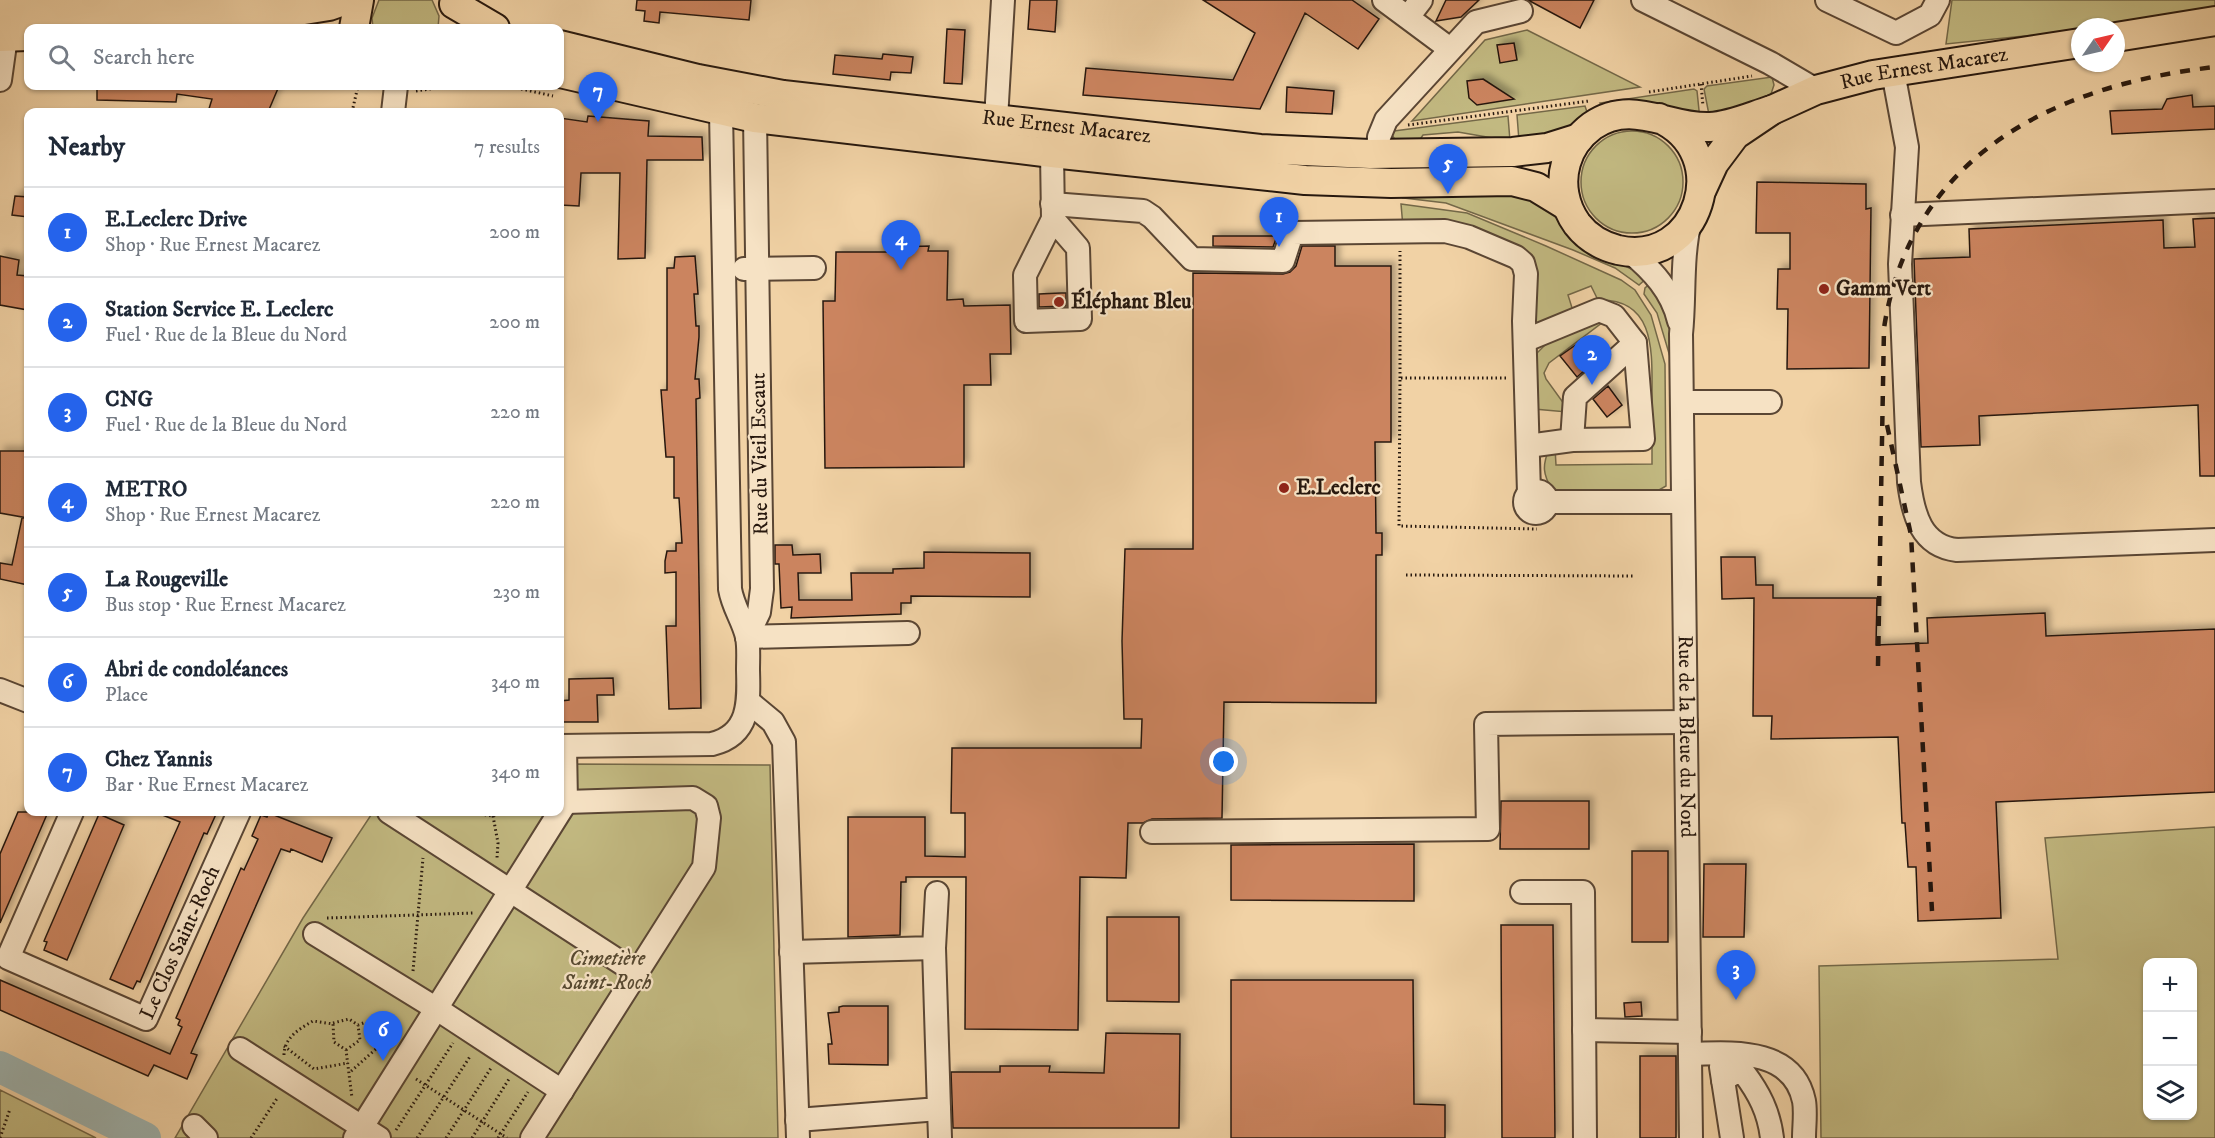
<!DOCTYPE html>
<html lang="en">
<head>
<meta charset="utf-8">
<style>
  body { margin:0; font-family:"IM FELL DW Pica",serif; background:#f2f2f3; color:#1f2937 }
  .controls { position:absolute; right:18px; bottom:18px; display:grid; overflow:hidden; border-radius:12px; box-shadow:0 2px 4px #0004 }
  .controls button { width:54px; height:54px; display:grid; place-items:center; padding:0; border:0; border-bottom:2px solid #e0e1e3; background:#fff; color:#1f2937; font:30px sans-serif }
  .compass { position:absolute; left:2071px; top:18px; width:54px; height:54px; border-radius:50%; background:#fff; box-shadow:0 2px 4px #0004; rotate:56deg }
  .you { position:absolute; left:1224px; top:762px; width:21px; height:21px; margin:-15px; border:4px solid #fff; border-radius:50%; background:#1a73e8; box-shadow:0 0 0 9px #1a73e833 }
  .badge { display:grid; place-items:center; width:39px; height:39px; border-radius:50%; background:#2563eb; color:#fff; font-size:20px; font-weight:700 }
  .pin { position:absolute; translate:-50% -50px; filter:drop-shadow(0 2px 3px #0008) }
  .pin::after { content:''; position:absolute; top:32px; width:21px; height:18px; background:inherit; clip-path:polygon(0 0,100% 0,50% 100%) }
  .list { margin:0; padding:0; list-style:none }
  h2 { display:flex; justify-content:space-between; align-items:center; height:78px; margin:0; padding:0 24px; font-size:26px }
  h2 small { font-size:20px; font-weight:400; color:#747a83 }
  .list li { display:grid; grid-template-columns:39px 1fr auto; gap:18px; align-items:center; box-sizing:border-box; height:90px; padding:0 24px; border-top:2px solid #e0e1e3 }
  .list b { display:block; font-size:22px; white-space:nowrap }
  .list p { margin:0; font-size:20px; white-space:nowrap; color:#747a83 }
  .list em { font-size:20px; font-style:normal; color:#747a83 }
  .icon { flex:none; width:33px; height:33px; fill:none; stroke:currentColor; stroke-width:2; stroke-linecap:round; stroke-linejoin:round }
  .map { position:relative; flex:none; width:2215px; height:1138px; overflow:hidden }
  .search { position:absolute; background:#fff; box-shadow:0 2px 4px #0004; left:24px; top:24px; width:540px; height:66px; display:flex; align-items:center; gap:15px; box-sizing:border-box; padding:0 21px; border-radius:12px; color:#747a83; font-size:22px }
  .panel { position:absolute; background:#fff; box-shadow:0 2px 4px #0004; left:24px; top:108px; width:540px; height:708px; border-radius:12px }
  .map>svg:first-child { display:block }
</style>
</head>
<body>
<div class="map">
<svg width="2215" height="1138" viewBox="0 0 2215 1138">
  <defs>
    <filter id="shadow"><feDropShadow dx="4.5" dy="-4.5" stdDeviation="3" flood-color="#0004"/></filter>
  </defs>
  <rect width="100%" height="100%" fill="#f1d2a5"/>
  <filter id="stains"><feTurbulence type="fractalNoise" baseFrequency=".00333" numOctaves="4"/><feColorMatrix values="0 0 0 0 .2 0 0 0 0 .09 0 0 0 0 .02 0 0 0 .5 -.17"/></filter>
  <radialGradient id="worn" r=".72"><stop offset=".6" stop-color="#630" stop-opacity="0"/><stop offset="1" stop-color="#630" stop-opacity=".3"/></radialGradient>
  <path fill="#c2b981" stroke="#746848" stroke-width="1.5" fill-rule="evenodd" d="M379,0H432L439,16L438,28H373L372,18Z
    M1952,0H2215V7L2055,33L1946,44Z
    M1527,30L1640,87L1412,121L1485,40Z
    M1772,77L1774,85L1769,100L1710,120L1704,89L1707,86Z
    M1694,89L1697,91L1700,120L1603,108L1600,103Z
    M1585,106L1588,115L1575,127L1519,141L1517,115Z
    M1508,116L1510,141L1458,132L1423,135L1419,141L1400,146L1391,134L1394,131Z
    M1581 182a51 51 0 1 1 102 0a51 51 0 1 1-102 0Z
    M1490,190L1550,202L1619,263L1648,277L1639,285L1615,268L1573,250L1446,203L1404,198L1410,195Z
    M1401,204L1467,213L1546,246L1621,280L1635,290L1651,315L1665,364L1666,486L1659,490H1552C1543,474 1542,466 1549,449L1555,448L1556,465L1652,464C1652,441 1652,418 1652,395C1652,353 1656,298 1598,300L1591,286L1568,295L1573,311L1535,326L1534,270L1403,227Z
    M1652,282L1671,329V360L1657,313L1644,294L1645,288Z
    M1595,320L1603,322L1549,363L1544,373L1546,379L1567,408V412L1534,409L1536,354L1547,343Z
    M570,764L770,765L778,1138H175L303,918L373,812H560Z
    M2215,827V1138H1821L1819,966L2058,959L2045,838ZM2148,962H2192V1116H2148Z
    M0,1090L96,1138H0Z"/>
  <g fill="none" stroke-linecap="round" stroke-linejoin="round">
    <path stroke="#9fb5b1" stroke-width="32" d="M0,1067L145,1138"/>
  </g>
  <path fill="#cb845f" stroke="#27180e" stroke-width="1.5" filter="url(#shadow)" d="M637,0H751L749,20L660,12L659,23L644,21L645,11L636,10Z
    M1030,0H1057L1055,32L1028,29Z
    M1203,0H1352L1379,19L1358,49L1305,13L1260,109L1083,95L1086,68L1233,80L1255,33Z
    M1446,0H1479L1461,17L1436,21Z
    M1528,0H1594L1580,28Z
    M947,29L965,30L962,84L944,83Z
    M1514,43L1517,60L1500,63L1497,45Z
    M883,54L913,57L911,73L891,72L890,80L833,74L835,55L882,59Z
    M1483,79L1514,99L1477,105L1469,98L1467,81Z
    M97,86H279L268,112H208L212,99L177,94L176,102L97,100Z
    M1287,87L1334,91L1332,114L1286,112Z
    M2192,95L2193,107L2215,106V129L2112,134L2110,111L2162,109L2167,99Z
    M588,116L649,121L648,136L702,137L703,160H647L645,258L618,259L620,173H581L579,206L560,205V118L587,122Z
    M1757,182L1866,184V209L1871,208L1869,368L1787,369L1788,309H1777L1778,269H1790V233H1756Z
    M15,196L28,197V217L12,215Z
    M2215,218V476H2200L2198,405L1979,416L1980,445L1921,447L1914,259L1970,257L1969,229L2163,220L2164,248L2195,247L2193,219Z
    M1213,236H1277L1273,247L1213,246Z
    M929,246L928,251H948L947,300L963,299L964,306L1010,305L1011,354H990L991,385H964V467L825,468L823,301H835L836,252H896L897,247Z
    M1302,246H1335V266H1391V442H1375L1376,533H1382V555H1376V703L1224,702L1222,818L1152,819L1143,823H1128L1126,878L1080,877L1078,1030L965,1029L966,877H906V882H901L900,935L848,937V817H925V856L965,857V813H951L952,748H1141L1142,719H1124L1122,641L1125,549H1193V273L1283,274L1290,272L1296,266Z
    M0,256L19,260L17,275L28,276V310L0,305Z
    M695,256L698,294H694L696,326H699V337L695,379H699L700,398L696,399L701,708L669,709L666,626H676V572L665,573V561L667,551H676V543H682L679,498H674V457H666L661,390H667V268H674L675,257Z
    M1061,293H1066V306L1039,307V294Z
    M1577,344L1592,364L1577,377L1560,356Z
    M1608,386L1622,405L1607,417L1593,399Z
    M0,451H28V518L0,513Z
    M22,518H28V585L0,579V563L12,565Z
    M775,545H792L793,555L820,554L821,573H798L799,600H852L851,573H893V569L924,568V552L1030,553V597L911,596V603H901V614L791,618L792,607L781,608L779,564H775Z
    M1721,557H1755L1756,585H1773V598H1877L1876,645L1928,643L1927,618L2045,613L2046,636L2215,629V792L1996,802L2001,918L1918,921L1916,867H1908L1905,823H1902L1898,737L1771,739L1772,716H1753L1754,598L1722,599Z
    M613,678L614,695H597L598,722H560V701L569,700V679Z
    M1501,801H1589V849H1500Z
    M18,812H48L0,923V854Z
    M155,812H217L207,834L204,833L140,982L137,981L133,989L110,979L180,822Z
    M269,813L332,838L322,862L291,849L290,852L281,849L191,1053L197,1055L187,1079L154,1065L148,1076L0,1010V980L170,1054L182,1027L178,1025L180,1020L176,1018L241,868L244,870L258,839L252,836L261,815L267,817Z
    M99,814L124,825L67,960L44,950L47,942L44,941Z
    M1414,844V901L1231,900V845Z
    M1632,851H1668V942H1632Z
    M1704,864H1746L1744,937H1703Z
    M1107,917H1179V1002L1107,1001Z
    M1501,925H1553L1555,1138H1502Z
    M1231,980H1413L1414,1104L1445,1105V1138H1231Z
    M1641,1002L1642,1016L1625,1017L1624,1003Z
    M843,1006H888V1065L829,1064L828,1044H832L828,1013L839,1012V1007Z
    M1106,1033L1180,1034L1179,1128H953L951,1072H1000V1066H1050L1049,1072L1104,1073Z
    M1640,1056H1676V1138H1640Z"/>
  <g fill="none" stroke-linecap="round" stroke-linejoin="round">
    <g stroke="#5a4634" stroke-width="26">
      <g id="minor">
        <path d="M1384,0L1450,49"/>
        <path d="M1643,0L1770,63L1816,90"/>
        <path d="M1827,0L1896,33L1930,15L1938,0"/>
        <path d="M1408,17L1421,0"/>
        <path d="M1893,72L1907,147L1900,264L1909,482C1913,514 1921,546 1957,550L2215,540"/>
        <path d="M0,80L6,37"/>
        <path d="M393,112L396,86"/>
        <path d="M996,119L1003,0"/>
        <path d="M1052,153L1053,219L1025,275L1026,321L1080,319L1078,248L1053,219"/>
        <path d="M1378,154L1379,137L1386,120L1476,22L1521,11"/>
        <path d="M1052,204L1143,211L1152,217L1192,259L1283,261L1292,233L1445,231L1469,237L1516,257L1523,263L1526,274L1524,321L1529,493"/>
        <path d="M1902,215L2215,201"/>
        <path id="s1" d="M1690,221C1681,259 1685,296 1681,334L1691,1138"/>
        <path d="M1629,251C1652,270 1672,291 1679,321"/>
        <path d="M744,269L814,268"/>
        <path d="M1526,340L1599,310L1614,316L1635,343L1575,397L1572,440L1528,446"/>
        <path d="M1682,402H1770"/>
        <path d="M1572,440L1643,439L1635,343"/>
        <circle cx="1536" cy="502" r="11"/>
        <path d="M1547,502H1683"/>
        <path d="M747,637L759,612L762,589L755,118"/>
        <path d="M747,637L908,633"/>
        <path d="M0,690L28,701"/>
        <path d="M749,702L773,722L784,742L798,1138"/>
        <path d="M560,746L712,744C750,735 749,702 748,670C748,659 749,647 747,637C743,620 733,607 730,589L721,112"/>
        <path id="s2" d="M72,812L8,958L146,1019L239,812"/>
        <path d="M389,812L637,973"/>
        <path d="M1152,832L1488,829L1486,724L1686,722"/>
        <path d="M1522,892H1583L1585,1138"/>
        <path d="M315,934L437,1009L562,1091"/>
        <path d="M791,952L934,948L937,893"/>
        <path d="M1584,1030L1690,1032"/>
        <path d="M240,1049L379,1138"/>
        <path d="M1690,1054C1731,1053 1793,1047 1804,1101C1806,1112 1804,1126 1804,1138"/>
        <path d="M1721,1067L1732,1138"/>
        <path d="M1723,1080L1734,1073H1744C1759,1093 1769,1112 1772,1138"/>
        <path d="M939,1109L940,1138"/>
        <path d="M797,1120L939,1109L934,948"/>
        <path d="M194,1126L206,1138"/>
        <path d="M355,1138L566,802L565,746"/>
        <path d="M532,1138L704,867L709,818L706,806L693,798L566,802"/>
      </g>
    </g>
    <g stroke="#27180e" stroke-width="32">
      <g id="major">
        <path d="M454,4L495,28"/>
        <path d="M0,13L298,11L329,6L346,0"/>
        <path d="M354,28L359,0"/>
        <path d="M0,37L28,36"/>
        <path d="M2116,37L2215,21"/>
        <path id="s3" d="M560,45L698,79L783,95L1260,149L1370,154L1513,152L1547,148L1579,138"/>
        <path d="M560,73L755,118L1052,153L1305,180L1391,183L1512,181L1536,187L1567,206"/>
        <path d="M1659,118C1736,153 1699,268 1618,250C1602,246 1587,237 1577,224C1564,206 1560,183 1566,163C1570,148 1580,135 1592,126C1632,98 1668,129 1710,127C1731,126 1752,116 1772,110"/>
        <path id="s4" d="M1702,189L1714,163L1735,135L1772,110L1816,90L1873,75L2080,43"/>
      </g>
    </g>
    <path stroke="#27180e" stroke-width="3" stroke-dasharray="1.5 3" stroke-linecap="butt" d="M519,28L525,25L538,28
      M1701,84L1703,106
      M508,86L553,96
      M416,91L449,86
      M1649,92L1752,76
      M352,112L358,86
      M1408,125L1589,101
      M1400,378V251
      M1506,378H1400L1399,526L1537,529
      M1406,575L1635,576
      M467,812L493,816L500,812
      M493,816L498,843L497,858
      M327,918L474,913
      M413,971L423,858
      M333,1023L349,1019L358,1025L366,1022L373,1027L377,1048L349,1073
      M284,1046L314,1069L348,1063
      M346,1050L360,1040L358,1025
      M284,1055C284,1038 299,1029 313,1021L333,1024L334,1042L346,1050L352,1098
      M416,1079L507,1138
      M396,1130L453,1043
      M0,1138L10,1109
      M251,1138L278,1097
      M417,1138L471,1055
      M446,1138L491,1068
      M472,1138L509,1079
      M498,1138L528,1092"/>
    <use href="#minor" stroke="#f6e2c4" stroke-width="22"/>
    <use href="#major" stroke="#f1d2a5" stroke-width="28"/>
    <path stroke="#27180e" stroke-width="4.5" stroke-dasharray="10 10" stroke-linecap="butt" d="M1887,425L1911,535L1932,911
      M1878,666L1884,328C1911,155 2055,85 2215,67"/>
  </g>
  <g fill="#8f2418" stroke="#f6e2c4" stroke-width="2">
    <circle cx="1824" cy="289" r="6"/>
    <circle cx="1059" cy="302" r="6"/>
    <circle cx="1284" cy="488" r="6"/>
  </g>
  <g text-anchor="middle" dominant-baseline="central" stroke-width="4.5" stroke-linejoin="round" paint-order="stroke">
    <g font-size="21" fill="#27180e" stroke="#f6e2c4">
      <text stroke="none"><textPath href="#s4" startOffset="267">Rue Ernest Macarez</textPath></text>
      <text stroke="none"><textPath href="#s3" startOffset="514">Rue Ernest Macarez</textPath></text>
      <text transform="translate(760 454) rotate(-91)">Rue du Vieil Escaut</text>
      <text stroke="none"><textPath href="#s1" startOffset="516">Rue de la Bleue du Nord</textPath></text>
      <text stroke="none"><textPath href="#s2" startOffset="394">Le Clos Saint-Roch</textPath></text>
    </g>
    <g font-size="21" font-weight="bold" fill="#27180e" stroke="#f6e2c4" text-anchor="start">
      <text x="1836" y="289">Gamm Vert</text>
      <text x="1071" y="302">Éléphant Bleu</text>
      <text x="1296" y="488">E.Leclerc</text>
    </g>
    <g font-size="21" font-style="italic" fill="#564830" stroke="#f6e2c4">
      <text x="607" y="959">Cimetière<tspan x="607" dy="24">Saint-Roch</tspan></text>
    </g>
  </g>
  <rect width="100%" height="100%" filter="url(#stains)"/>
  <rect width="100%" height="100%" fill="url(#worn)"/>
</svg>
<div class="controls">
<button>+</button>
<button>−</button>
<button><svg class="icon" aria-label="layers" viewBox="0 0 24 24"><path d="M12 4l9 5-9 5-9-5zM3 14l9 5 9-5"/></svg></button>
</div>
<svg class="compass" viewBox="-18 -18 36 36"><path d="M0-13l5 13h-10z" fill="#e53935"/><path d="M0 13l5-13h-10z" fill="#747a83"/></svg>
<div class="you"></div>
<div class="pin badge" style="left:1279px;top:247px">1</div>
<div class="pin badge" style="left:1592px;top:385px">2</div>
<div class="pin badge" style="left:1736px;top:1000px">3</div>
<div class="pin badge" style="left:901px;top:270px">4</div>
<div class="pin badge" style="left:1448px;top:194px">5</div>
<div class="pin badge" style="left:383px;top:1061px">6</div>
<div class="pin badge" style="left:598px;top:122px">7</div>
<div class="search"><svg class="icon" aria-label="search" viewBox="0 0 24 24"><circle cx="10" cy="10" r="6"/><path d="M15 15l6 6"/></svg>Search here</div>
<section class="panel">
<h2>Nearby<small>7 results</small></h2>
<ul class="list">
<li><span class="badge">1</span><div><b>E.Leclerc Drive</b><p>Shop · Rue Ernest Macarez</p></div><em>200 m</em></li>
<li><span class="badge">2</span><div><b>Station Service E. Leclerc</b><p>Fuel · Rue de la Bleue du Nord</p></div><em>200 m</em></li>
<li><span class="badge">3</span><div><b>CNG</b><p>Fuel · Rue de la Bleue du Nord</p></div><em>220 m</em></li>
<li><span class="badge">4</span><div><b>METRO</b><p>Shop · Rue Ernest Macarez</p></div><em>220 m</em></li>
<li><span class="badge">5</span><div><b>La Rougeville</b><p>Bus stop · Rue Ernest Macarez</p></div><em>230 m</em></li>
<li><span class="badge">6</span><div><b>Abri de condoléances</b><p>Place</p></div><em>340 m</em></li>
<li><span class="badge">7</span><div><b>Chez Yannis</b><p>Bar · Rue Ernest Macarez</p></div><em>340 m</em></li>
</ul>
</section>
</div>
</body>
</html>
